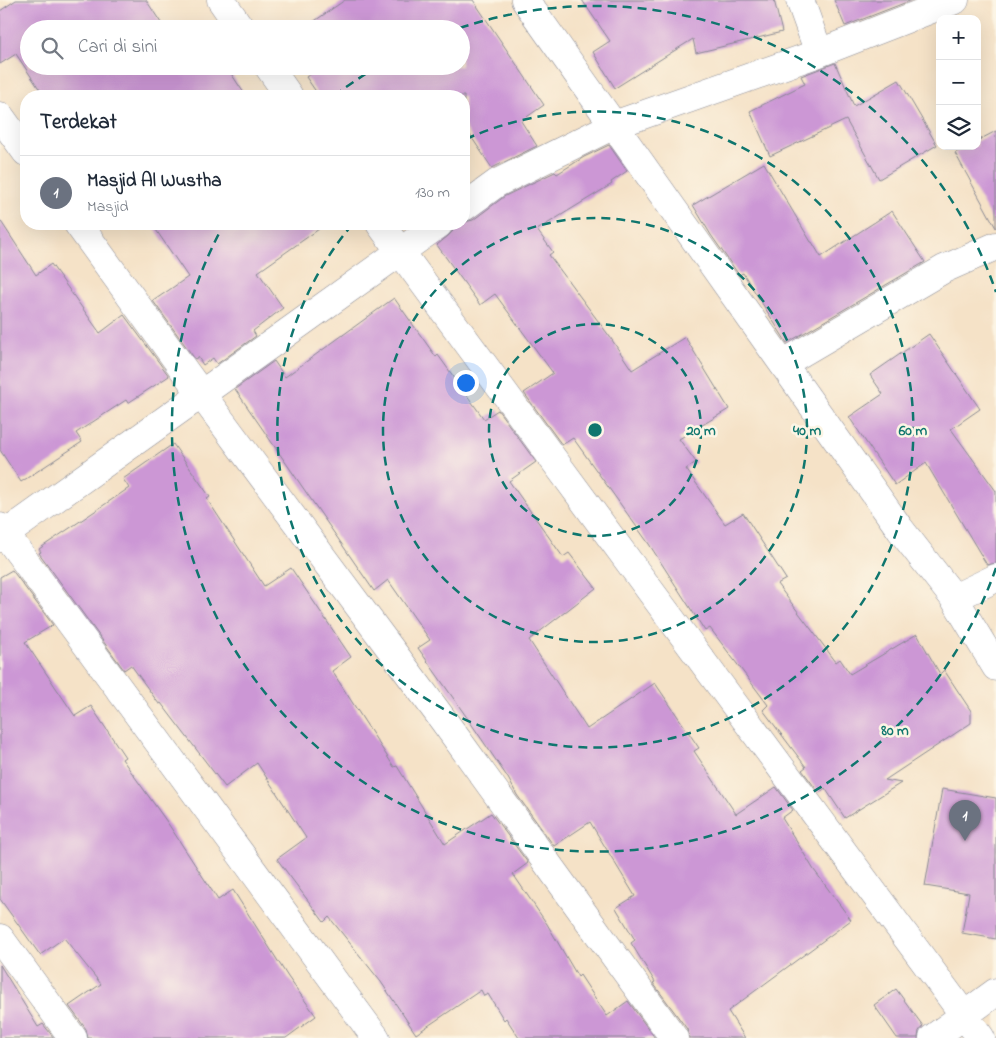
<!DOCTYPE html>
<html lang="id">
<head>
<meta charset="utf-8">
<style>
  body { margin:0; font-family:"Indie Flower",sans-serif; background:#f2f2f3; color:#1f2937 }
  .controls { position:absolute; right:15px; top:15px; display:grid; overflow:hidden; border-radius:10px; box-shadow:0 5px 20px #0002 }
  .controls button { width:45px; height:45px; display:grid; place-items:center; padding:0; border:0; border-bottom:1px solid #e0e1e3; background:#fff; color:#1f2937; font:25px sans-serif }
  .you { position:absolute; left:465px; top:382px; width:18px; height:18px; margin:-12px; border:4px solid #fff; border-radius:50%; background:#1a73e8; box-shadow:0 0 0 8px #1a73e833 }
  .badge { display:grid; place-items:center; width:32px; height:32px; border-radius:50%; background:#1f6fb2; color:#fff; font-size:16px; font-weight:700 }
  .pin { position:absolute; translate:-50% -41px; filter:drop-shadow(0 1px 2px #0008) }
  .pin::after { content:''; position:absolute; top:26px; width:18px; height:15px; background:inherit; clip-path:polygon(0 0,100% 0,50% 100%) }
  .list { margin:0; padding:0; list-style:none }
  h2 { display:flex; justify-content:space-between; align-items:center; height:65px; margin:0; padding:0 20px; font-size:21px }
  h2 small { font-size:16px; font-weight:400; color:#747a83 }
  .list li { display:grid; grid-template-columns:32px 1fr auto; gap:15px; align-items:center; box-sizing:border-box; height:75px; padding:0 20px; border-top:1px solid #e0e1e3 }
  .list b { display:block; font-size:19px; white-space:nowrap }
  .list p { margin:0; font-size:16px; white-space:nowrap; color:#747a83 }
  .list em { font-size:16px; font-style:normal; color:#747a83 }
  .icon { flex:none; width:28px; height:28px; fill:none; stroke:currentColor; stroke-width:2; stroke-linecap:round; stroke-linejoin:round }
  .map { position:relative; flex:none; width:996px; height:1038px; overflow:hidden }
  .search { position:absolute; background:#fff; box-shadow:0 5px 20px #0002; left:20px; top:20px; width:450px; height:55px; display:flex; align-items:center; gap:12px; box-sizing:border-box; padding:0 18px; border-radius:28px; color:#747a83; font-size:19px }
  .panel { position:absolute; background:#fff; box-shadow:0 5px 20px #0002; left:20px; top:90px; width:450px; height:140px; border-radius:20px }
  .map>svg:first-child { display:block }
</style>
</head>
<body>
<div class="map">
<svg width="996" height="1038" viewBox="0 0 996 1038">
  <rect width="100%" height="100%" fill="#fcf5e5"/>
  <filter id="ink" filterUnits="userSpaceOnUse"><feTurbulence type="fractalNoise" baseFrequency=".02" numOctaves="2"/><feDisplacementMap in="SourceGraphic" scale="10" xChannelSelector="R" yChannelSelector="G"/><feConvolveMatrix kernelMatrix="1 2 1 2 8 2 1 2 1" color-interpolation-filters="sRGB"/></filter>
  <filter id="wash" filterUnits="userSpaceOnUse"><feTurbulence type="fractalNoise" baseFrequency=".0096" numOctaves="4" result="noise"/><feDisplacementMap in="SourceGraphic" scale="20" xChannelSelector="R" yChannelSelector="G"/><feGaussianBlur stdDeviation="1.12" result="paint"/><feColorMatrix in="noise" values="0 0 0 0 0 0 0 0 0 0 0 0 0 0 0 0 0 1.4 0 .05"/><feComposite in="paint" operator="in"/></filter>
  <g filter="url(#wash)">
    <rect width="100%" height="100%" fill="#f5e2c7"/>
    <g id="blocks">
      <path fill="#cc97d5" d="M16,0H146L165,29H29V66H226L246,96H44L16,54L0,64V11Z
        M345,0H473L544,105L521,121L537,146L492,168L464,126V96H319L306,77L314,72L310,66H461V29H303Z
        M582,0H774L782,32L696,53L693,39L615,88L593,52L610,41Z
        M834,0H912L845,26Z
        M835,63L854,106L899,80L937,145L879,179L846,120L770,156L750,111L805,84L801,76Z
        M996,131V228L955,153L968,146H977V141Z
        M609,145L627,171L611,182L612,184L537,230L553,252L549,255L610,337L632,370L685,337L729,409L679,439L696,462L686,469L725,524L743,513L786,579L777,584L836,662L840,659L850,674L917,634L940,674L944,670L971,711V723L885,780L901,783L845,818L825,788L819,793L802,770L806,767L763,710L768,705L710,628L705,631L649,544L573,438L562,445L524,393L553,373L495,294L480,305L437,245L448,236L453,231L455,224H464V222L473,220L505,196L555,172L557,174L584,157Z
        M764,163L811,242H812L821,257L892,211L925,262L787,343L743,273L739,275L711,235L693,205Z
        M0,220L36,275L51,264L100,333L124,315L169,376L128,403L126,400L76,433L82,442L21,482L0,450Z
        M152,224H326L258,272L283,308L253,331L256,336L217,364L213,358L203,365L198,357L195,359L153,301L188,277Z
        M394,298L436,357L438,355L484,419L498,410L536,462L509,481L563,557L569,553L596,588L529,640L587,729L655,683L699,748L694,751L736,814L776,787L793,810L782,818L814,870L851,920L728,1011L745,1038H689L687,1029L653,983L655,982L631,943L635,940L616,908L635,896L590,822L554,846L517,795L508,778L468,719L418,648L430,640L388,580L374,591L235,389L274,361L285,377Z
        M929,334L980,409L951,429L996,491V563L987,565L926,463L895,485L849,417L883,394L870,375Z
        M173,444L210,497L207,499L264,586L291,568L351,657L332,671L394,767L397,766L445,844L491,813L528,863L513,874L547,924L578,977L580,975L607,1016L628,1001L655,1038H519L506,1018L504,1020L488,994L484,996L481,990L416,1034L381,982L329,917L324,922L277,859L306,838L257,763L225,787L161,703L159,704L131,665L124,670L39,553L41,552L39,549L129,488L123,479Z
        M12,570L53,625L25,642L75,716L91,706L125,757L122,759L167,822L218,900L233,890L288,977L316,1016L286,1038H88L86,1029L69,1006L101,984L64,938L40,955L0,899V577Z
        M942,789L996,798V939L962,933L969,893L925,886Z
        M0,965L38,1027L43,1024L54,1038H0Z
        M896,989L923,1026L919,1031L918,1038H897L874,1005Z"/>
    </g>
  </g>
  <g filter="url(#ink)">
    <use href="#blocks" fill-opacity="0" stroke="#888892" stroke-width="1"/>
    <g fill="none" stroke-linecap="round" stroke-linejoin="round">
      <g stroke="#888892" stroke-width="29">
        <path id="street" d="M221,0L241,29
          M525,0L900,529L954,598L996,667
          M800,0L819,53
          M268,66L289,96
          M0,116L26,152
          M464,207L497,183L614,125L819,53L955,0
          M78,224L202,395L441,717L674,1038
          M380,224L629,562L981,1038
          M784,363L944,269L996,246
          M0,527L376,1038
          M0,538L439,224
          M954,598L996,578
          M0,938L73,1038
          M933,1038L996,992"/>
      </g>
      <use href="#street" stroke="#fff" stroke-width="28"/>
    </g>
  </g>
  <g fill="none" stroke="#0f766e" stroke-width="2.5" stroke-dasharray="9 6">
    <circle cx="595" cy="430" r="106"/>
    <circle cx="595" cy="430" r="212"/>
    <path d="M466 139A318 318 0 1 1 351 226"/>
    <path d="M996 568A424 424 0 1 1 224 224M334 96A424 424 0 0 1 377 67M460 28A424 424 0 0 1 996 292"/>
  </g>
  <circle cx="595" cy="430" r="8" fill="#0f766e" stroke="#fcf5e5" stroke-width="2.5"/>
  <g font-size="15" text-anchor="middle" font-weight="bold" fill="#0f766e" stroke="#fcf5e5" stroke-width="5" stroke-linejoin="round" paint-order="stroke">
    <text x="701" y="435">20 m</text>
    <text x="807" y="435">40 m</text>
    <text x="913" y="435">60 m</text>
    <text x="895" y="735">80 m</text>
  </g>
</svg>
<div class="controls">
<button>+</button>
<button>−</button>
<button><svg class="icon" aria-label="layers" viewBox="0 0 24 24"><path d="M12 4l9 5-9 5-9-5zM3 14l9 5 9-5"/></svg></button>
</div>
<div class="you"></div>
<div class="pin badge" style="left:965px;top:841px;background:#6b7280">1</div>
<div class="search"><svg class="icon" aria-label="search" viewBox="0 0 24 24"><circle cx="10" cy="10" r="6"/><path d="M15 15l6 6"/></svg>Cari di sini</div>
<section class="panel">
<h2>Terdekat<small></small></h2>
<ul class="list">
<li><span class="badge" style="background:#6b7280">1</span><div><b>Masjid Al Wustha</b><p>Masjid</p></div><em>130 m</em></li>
</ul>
</section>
</div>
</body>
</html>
